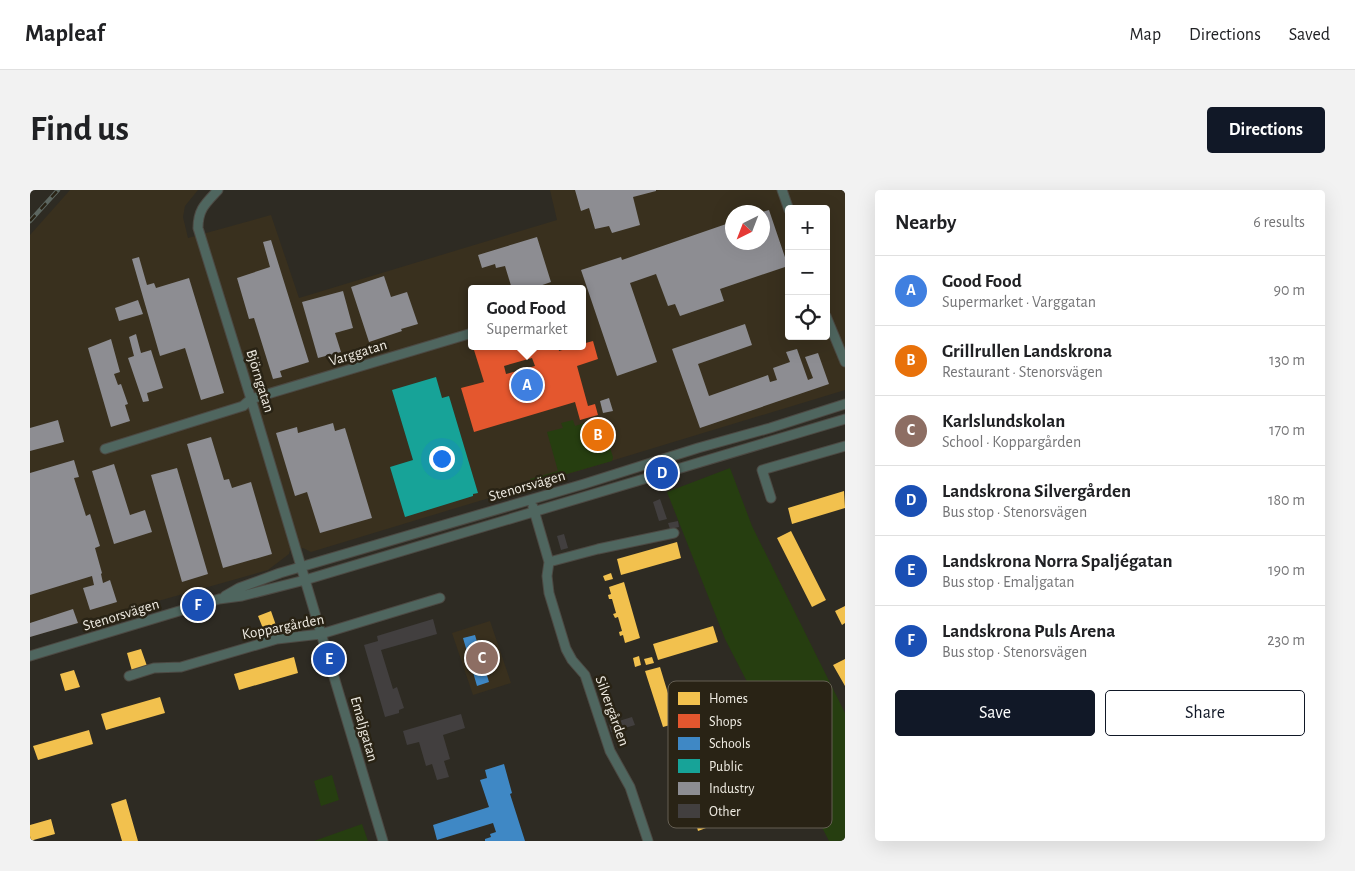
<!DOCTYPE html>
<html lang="en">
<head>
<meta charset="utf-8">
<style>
  body { margin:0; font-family:"Alegreya Sans",sans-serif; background:#f2f2f2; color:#202124 }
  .controls { position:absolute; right:15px; top:15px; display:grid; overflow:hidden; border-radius:5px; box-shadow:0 5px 20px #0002 }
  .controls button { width:45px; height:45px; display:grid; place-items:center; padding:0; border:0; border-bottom:1px solid #e0e0e0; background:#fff; color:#202124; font:25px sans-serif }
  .compass { position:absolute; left:695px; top:15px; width:45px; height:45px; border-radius:50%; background:#fff; box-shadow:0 5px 20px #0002; rotate:222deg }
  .you { position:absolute; left:411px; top:268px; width:18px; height:18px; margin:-12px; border:4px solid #fff; border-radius:50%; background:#1a73e8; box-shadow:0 0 0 8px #1a73e833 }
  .badge { display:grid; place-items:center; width:32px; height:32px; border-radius:50%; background:#111827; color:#fff; font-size:16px; font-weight:700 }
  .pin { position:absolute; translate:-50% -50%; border:2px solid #fff; box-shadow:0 1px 5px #0006 }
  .popup { position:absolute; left:438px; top:95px; width:118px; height:65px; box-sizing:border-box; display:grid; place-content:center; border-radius:5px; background:#fff; filter:drop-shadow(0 1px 4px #0005); font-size:16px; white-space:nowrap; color:#757577 }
  .popup b { font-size:19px; color:#202124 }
  .popup::after { content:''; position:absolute; left:50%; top:100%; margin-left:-10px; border:10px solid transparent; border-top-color:#fff }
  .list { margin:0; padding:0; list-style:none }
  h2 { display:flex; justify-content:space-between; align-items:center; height:65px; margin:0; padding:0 20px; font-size:21px }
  h2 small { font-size:16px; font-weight:400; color:#757577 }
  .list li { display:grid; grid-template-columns:32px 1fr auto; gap:15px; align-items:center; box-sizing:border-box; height:70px; padding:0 20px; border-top:1px solid #e0e0e0 }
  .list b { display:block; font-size:19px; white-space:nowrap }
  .list p { margin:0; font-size:16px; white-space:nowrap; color:#757577 }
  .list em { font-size:16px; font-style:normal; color:#757577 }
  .actions { display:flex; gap:10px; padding:15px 20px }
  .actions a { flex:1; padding:11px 0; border:1px solid #111827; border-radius:5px; text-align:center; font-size:18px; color:#111827 }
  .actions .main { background:#111827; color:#fff }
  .icon { flex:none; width:28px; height:28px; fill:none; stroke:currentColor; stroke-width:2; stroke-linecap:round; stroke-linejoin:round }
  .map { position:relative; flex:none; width:815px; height:651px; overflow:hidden; border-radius:5px }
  header { display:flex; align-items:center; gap:30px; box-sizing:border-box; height:70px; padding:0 25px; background:#fff; border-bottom:1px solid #e0e0e0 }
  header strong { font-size:24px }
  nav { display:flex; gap:28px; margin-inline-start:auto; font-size:18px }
  .intro { display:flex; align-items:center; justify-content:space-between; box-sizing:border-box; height:120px; padding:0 30px }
  h1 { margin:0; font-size:35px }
  .button { padding:12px 22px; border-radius:5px; background:#111827; color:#fff; font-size:18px; font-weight:700 }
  main { display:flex; gap:30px; padding:0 30px }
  aside { flex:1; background:#fff; border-radius:5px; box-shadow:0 5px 20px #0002 }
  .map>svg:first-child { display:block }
</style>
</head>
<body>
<header>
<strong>Mapleaf</strong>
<nav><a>Map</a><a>Directions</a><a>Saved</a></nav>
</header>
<div class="intro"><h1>Find us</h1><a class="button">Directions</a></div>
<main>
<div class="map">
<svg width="815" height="651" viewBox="0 0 815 651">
  <rect width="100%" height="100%" fill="#2e2b23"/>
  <path fill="#39301e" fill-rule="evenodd" d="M40,0H168L155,16L153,27L158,48L241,25L269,108L527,30L520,0H815V200L281,362L273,358L260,360L259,364L238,380L0,447V45ZM759,19H796V146H759ZM702,22H732V52H702ZM442,99H552V156H442Z
    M460,431L481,493L443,505L422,443Z"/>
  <path fill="#263e10" d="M543,230L545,236L561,231L574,240L583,267L582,271L502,294L500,289L528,281L517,242L533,238L531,233Z
    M700,278L722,336L815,523V651H799L695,449L637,302Z
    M302,585L309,610L291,616L284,591Z
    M332,634L338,651H284Z"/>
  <path fill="#f2c14e" d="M814,301L815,318L762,334L758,318Z
    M761,341L796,410L782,417L747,348Z
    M647,352L651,368L591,385L587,369Z
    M581,383L583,389L575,391L573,386Z
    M594,392L610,448L595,453L593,445L590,446L589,442L592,441L588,427L585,428L583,424L586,423L582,409H579L578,405L581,404L579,397Z
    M815,416V433L812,435L805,421Z
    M241,421L248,441L236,446L228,426Z
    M683,436L688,452L628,470L623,454Z
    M111,459L117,476L102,481L97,463Z
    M609,466L611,475L605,477L603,468Z
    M264,467L268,483L209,500L204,484Z
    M622,467L624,473L616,475L614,469Z
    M815,469V496L803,475Z
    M630,477L647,533L633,537L615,481Z
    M44,480L50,497L35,501L30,484Z
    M130,507L135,523L76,540L71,524Z
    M718,521L723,537L665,554L660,539Z
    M59,540L63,554L8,570L3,556Z
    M655,548L657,554L648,557L646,550Z
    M667,562L684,618L669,622L665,611H666L659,592H660L652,566Z
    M765,604L770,620L709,637L704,621Z
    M96,609L108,651H92L81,614Z
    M21,629L25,644L0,651V635Z
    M674,631L676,638L668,641L666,634Z"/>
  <path fill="#e4572e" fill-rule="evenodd" d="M563,151L568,169L547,176L558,216L565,214L568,225L550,230L545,212L444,242L431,198L454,192L444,160L456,156H528L529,161L545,156H552V154ZM502,168L505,176L476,184L474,176Z"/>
  <path fill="#3f88c5" d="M445,445L459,492L447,496L433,448Z
    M474,574L482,603L480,604L495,651H455V649L461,647L460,644L466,642L463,633L407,650L403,635L459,617L450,590L457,588L455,580Z"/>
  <path fill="#17a398" d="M406,187L412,208L419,206L448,303L443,304V306L375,327L360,277L383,270L362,200Z"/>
  <path fill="#8d8d92" d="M545,0H626V1L603,7L610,35L582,43L579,36L565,39L559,18L551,21Z
    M739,20L758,76L690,99L694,111L650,126L645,114L638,116L626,84L600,93L627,172L587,186L551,80L591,67L592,70L702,32V52H732V22Z
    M507,47L521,92L501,99H482L475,76L466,78L465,74L452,78L448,65Z
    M241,50L279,172L250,181L252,187L243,189L224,128L219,129L207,88L240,77L233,52Z
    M109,67L117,95L124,93L126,98L159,88L194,203L171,210L155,158L130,166L102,69Z
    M354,86L361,107L377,102L388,134L371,139L372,141L339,152L321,97Z
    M313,101L323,138L305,143L311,162L288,168L272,112Z
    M108,110L113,124L89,131L85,118Z
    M715,134L722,155L668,174L679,206L738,185L740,192L747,190L743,178L760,172L756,162L767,159L778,190L783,188L775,167L788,163L799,194L670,238L642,159Z
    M106,144L111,163L121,160L133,198L117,203L119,211L113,212L98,168L104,166L99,147Z
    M81,149L90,182L84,184L88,195L91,194L98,214L95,215L100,231L81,237L58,158Z
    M579,208L583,221L573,223L570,211Z
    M28,230L34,252L0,261V238Z
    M303,233L305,241L315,238L342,328L290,343L277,302L265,306L246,243L267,237L268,243Z
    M181,247L194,290L199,289L202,298L221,292L242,364L193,378L157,254Z
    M44,270L49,287L44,288L56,326L60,324L70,356L65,358L72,383L71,384L73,393L80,390L87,412L60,420L53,398L64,395L62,386L0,405V283Z
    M84,274L100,325L115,320L122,342L84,354L62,281Z
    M147,278L178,384L152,392L121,285Z
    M43,419L48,433L0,447V433Z"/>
  <path fill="#423f3f" d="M630,309L637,329L629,331L623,312Z
    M648,331L649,337L640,339L638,333Z
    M534,344L538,358L531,360L527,346Z
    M403,429L407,444L351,460L363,499L367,497L374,518L369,520V523L355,527L334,455L348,451L347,446Z
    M431,524L435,538L413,545L420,569L414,571L419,587L407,590L402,574L396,576L389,552L377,555L373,541Z
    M602,527L605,535L581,542L579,534Z"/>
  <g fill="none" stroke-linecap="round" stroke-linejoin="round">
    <g stroke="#4c4943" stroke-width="11">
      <path id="minor" d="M188,0C176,13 168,19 168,38L221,209L353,651
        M752,0L759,20
        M796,126L815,172
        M75,259L213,216L221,209L442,143
        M741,308L732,280L815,256
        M503,317L519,372L517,386L519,403L536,459L542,470L555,485L580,561L600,597L618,651
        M519,372L568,359L644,343
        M195,406L209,398L250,383L554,294L668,258L740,238L815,214
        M0,466L189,409L212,406L275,390L815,229
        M99,486L124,478L151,477L247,449L291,444L410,408"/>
    </g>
    <use href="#minor" stroke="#4f665f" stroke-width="9"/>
    <g stroke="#5c6660" stroke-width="4.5">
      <path id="rail" d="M0,31L28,0"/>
    </g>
    <use href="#rail" stroke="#292315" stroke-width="2.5" stroke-dasharray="8" stroke-linecap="butt"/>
  </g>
  <g text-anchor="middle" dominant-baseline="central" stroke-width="5" stroke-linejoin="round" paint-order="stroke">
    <g font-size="15" fill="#f0ece3" stroke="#292315">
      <text transform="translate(328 163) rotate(-17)">Varggatan</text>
      <text transform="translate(230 191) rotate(73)">Björngatan</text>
      <text transform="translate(497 296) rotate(-16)">Stenorsvägen</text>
      <text transform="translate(91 425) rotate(-17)">Stenorsvägen</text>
      <text transform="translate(253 437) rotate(-11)">Koppargården</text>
      <text transform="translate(582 521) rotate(70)">Silvergården</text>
      <text transform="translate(334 539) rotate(74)">Emaljgatan</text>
    </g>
  </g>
  <rect x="638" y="491" width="164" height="147" rx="8" fill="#292315" stroke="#655f53" stroke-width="1"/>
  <rect x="648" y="502" width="22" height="13" fill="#f2c14e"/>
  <rect x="648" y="524" width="22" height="14" fill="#e4572e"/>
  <rect x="648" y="547" width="22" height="13" fill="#3f88c5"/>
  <rect x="648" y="569" width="22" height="14" fill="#17a398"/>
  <rect x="648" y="592" width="22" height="13" fill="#8d8d92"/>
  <rect x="648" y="614" width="22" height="14" fill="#423f3f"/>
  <g font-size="14" fill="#f0ece3">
    <text x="679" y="513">Homes</text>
    <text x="679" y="536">Shops</text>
    <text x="679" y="558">Schools</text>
    <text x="679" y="581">Public</text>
    <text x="679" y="603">Industry</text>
    <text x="679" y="626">Other</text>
  </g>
</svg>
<div class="controls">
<button>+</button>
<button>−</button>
<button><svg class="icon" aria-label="locate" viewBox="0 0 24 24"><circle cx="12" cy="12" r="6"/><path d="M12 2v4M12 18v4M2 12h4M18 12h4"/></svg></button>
</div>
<svg class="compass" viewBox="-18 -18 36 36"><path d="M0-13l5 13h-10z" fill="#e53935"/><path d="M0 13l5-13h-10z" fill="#757577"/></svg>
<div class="you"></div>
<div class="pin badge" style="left:497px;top:195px;background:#3f7fe0">A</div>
<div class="popup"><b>Good Food</b>Supermarket</div>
<div class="pin badge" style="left:568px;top:245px;background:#e8710a">B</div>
<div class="pin badge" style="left:452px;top:468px;background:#8d6e63">C</div>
<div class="pin badge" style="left:632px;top:283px;background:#1a4fb4">D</div>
<div class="pin badge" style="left:299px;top:469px;background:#1a4fb4">E</div>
<div class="pin badge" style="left:168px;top:415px;background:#1a4fb4">F</div>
</div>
<aside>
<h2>Nearby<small>6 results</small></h2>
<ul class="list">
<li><span class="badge" style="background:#3f7fe0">A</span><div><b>Good Food</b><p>Supermarket · Varggatan</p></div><em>90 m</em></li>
<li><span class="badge" style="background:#e8710a">B</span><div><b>Grillrullen Landskrona</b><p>Restaurant · Stenorsvägen</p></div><em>130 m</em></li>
<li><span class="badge" style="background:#8d6e63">C</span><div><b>Karlslundskolan</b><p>School · Koppargården</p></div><em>170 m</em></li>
<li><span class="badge" style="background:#1a4fb4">D</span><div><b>Landskrona Silvergården</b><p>Bus stop · Stenorsvägen</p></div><em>180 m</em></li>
<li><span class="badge" style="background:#1a4fb4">E</span><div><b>Landskrona Norra Spaljégatan</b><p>Bus stop · Emaljgatan</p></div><em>190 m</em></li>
<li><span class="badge" style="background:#1a4fb4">F</span><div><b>Landskrona Puls Arena</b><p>Bus stop · Stenorsvägen</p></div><em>230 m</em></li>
</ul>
<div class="actions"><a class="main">Save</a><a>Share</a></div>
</aside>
</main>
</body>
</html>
